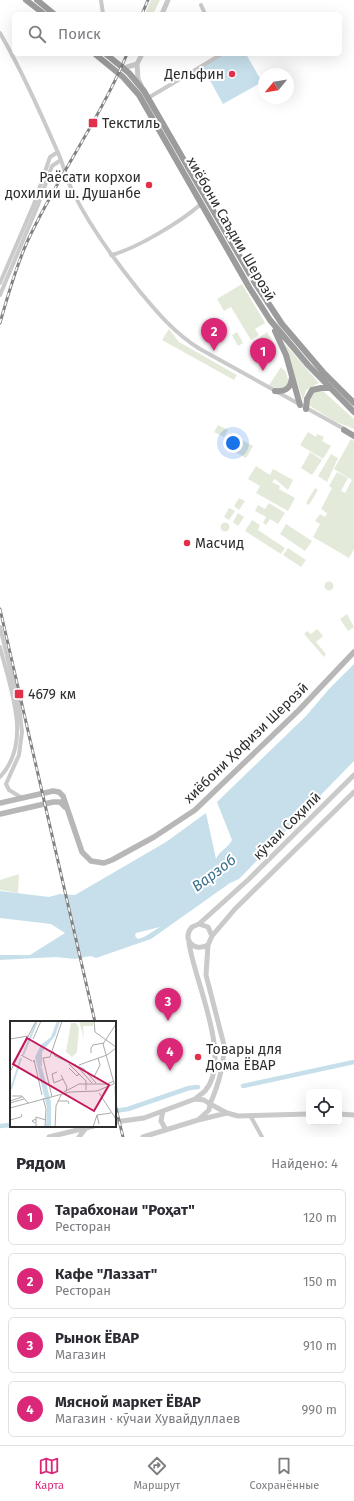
<!DOCTYPE html>
<html lang="ru">
<head>
<meta charset="utf-8">
<style>
  body { margin:0; font-family:"Fira Sans",sans-serif; background:#f2f2f3; color:#2b2b33 }
  .controls { position:absolute; right:12px; bottom:12px; display:grid; overflow:hidden; border-radius:6px; box-shadow:0 4px 16px #0002 }
  .controls button { width:36px; height:36px; display:grid; place-items:center; padding:0; border:0; border-bottom:1px solid #e1e1e2; background:#fff; color:#2b2b33; font:20px sans-serif }
  .compass { position:absolute; left:258px; top:68px; width:36px; height:36px; border-radius:50%; background:#fff; box-shadow:0 4px 16px #0002; rotate:240deg }
  .you { position:absolute; left:233px; top:443px; width:14px; height:14px; margin:-10px; border:3px solid #fff; border-radius:50%; background:#1a73e8; box-shadow:0 0 0 6px #1a73e833 }
  .badge { display:grid; place-items:center; width:26px; height:26px; border-radius:50%; background:#db2777; color:#fff; font-size:13px; font-weight:700 }
  .pin { position:absolute; translate:-50% -33px; filter:drop-shadow(0 1px 2px #0008) }
  .pin::after { content:''; position:absolute; top:21px; width:14px; height:12px; background:inherit; clip-path:polygon(0 0,100% 0,50% 100%) }
  .list { margin:0; padding:0; list-style:none }
  h2 { display:flex; justify-content:space-between; align-items:center; height:52px; margin:0; padding:0 16px; font-size:17px }
  h2 small { font-size:13px; font-weight:400; color:#7c7c81 }
  .list li { display:grid; grid-template-columns:26px 1fr auto; gap:12px; align-items:center; box-sizing:border-box; height:56px; margin:0 8px 8px; padding:0 8px; border:1px solid #e1e1e2; border-radius:6px }
  .list b { display:block; font-size:15px; white-space:nowrap }
  .list p { margin:0; font-size:13px; white-space:nowrap; color:#7c7c81 }
  .list em { font-size:13px; font-style:normal; color:#7c7c81 }
  .icon { flex:none; width:22px; height:22px; fill:none; stroke:currentColor; stroke-width:2; stroke-linecap:round; stroke-linejoin:round }
  .map { position:relative; flex:none; width:354px; height:1137px; overflow:hidden }
  .search { position:absolute; background:#fff; box-shadow:0 4px 16px #0002; left:12px; right:12px; top:12px; height:44px; display:flex; align-items:center; gap:10px; box-sizing:border-box; padding:0 14px; border-radius:6px; color:#7c7c81; font-size:15px }
  .sheet { height:308px; background:#fff }
  nav { display:flex; justify-content:space-around; align-items:center; box-sizing:border-box; height:56px; border-top:1px solid #e1e1e2; background:#fff; font-size:11px; color:#7c7c81 }
  nav a { display:grid; justify-items:center; gap:2px }
  nav .on { color:#db2777 }
  .map>svg:first-child { display:block }
</style>
</head>
<body>
<div class="map">
<svg width="354" height="1137" viewBox="0 0 354 1137">
  <rect width="100%" height="100%" fill="#fff"/>
  <path fill="#e4eada" d="M151,0H160L153,14H145Z
    M242,284L265,323L255,329L259,335L251,340L231,307L224,311L217,299Z
    M169,329L179,342L237,375L234,380L162,340Z
    M237,332L243,343L238,346L232,335Z
    M267,332L273,342L265,346L260,337Z
    M284,343L319,383L306,390L303,400Z
    M281,367L286,372L289,384C282,389 277,390 269,385Z
    M317,390L323,391L354,419V429L334,421L310,406L308,404L311,395Z
    M218,425L228,430L224,437L214,432Z
    M308,432L316,437L317,434L324,437L322,441L331,446L323,459L300,445Z
    M240,439L253,446L246,458L233,451Z
    M351,439L354,441V481L334,469Z
    M310,452L322,460L312,475L301,468Z
    M331,454L338,458L327,482L318,476Z
    M256,466L270,475L273,469L293,480L288,490L275,479L272,482L280,486L279,489L295,498L288,511L256,493L260,486L248,479Z
    M337,472L348,478L341,491L345,493L352,480L354,481V549L349,558L313,537L320,524L315,521L320,514L325,517L327,513L321,509L332,488L329,486Z
    M315,488L318,490L309,505L306,503Z
    M239,498L245,501L239,510L234,506Z
    M269,503L285,513L278,524L270,519L266,525L263,523L266,517L255,511L258,505L265,509Z
    M229,508L235,511L229,520L224,517Z
    M238,513L244,517L238,526L233,522Z
    M252,520L260,525L258,530L285,548L281,554L245,531Z
    M220.5 527a4.5 4.5 0 1 1 9 0a4.5 4.5 0 1 1-9 0Z
    M286,524L312,541L305,551L280,534Z
    M288,548L306,560L301,567L283,555Z
    M324.5 586a4.5 4.5 0 1 1 9 0a4.5 4.5 0 1 1-9 0Z
    M347,614L354,627L348,631L340,619Z
    M317,629L323,636L316,642L326,654L324,657L304,634L307,631L311,634Z
    M19,874L18,893L0,890V880Z"/>
  <path fill="#c6dfea" fill-rule="evenodd" d="M223,54H246L262,82L223,104L202,66Z
    M354,664V761L239,879L230,883L151,939L96,958L91,956L75,959L56,957L0,960V955H30L65,933L51,924L0,918V891L49,897L60,894L75,895L166,842L206,813L216,859C220,850 228,848 232,840L217,802L306,716L329,689ZM160,927L144,937L138,939L135,936L136,933Z"/>
  <g fill="none" stroke-linecap="round" stroke-linejoin="round">
    <path stroke="#c6dfea" stroke-width="4.5" d="M243,1086L354,1062
      M115,1111L128,1109L189,1088L198,1087
      M0,1126L11,1125"/>
    <path stroke="#cacaca" stroke-width="4" d="M101,0L103,14
      M201,5L205,14
      M0,33C22,71 41,114 59,155C64,167 67,181 73,192C90,227 113,258 137,288C156,311 174,333 200,349L346,430
      M148,98L222,54
      M111,255C136,249 182,221 201,204
      M0,283L34,204L50,157L58,152
      M0,295L38,205L52,166L61,160
      M0,627L19,706L22,732L19,755L6,784L9,790L22,798
      M0,647C10,688 33,742 0,777
      M250,1115L262,1137"/>
    <path stroke="#cacaca" stroke-width="5" d="M162,14L168,0
      M137,64L142,54
      M124,68L137,64L138,79L141,85
      M199,924L249,879L354,775
      M212,936L208,927L199,924L192,927C181,939 194,953 208,945L212,936L235,909L354,792
      M189,943C194,980 233,1059 205,1091C202,1094 198,1096 195,1099
      M208,945L206,975L224,1045C224,1065 218,1086 210,1104L227,1113L238,1116L309,1114
      M163,1111L161,1121L166,1130
      M339,1114L354,1115
      M115,1122L144,1118L195,1099L204,1100L210,1104L209,1110L198,1120
      M49,1137L94,1126
      M79,1137L86,1128
      M143,1137L198,1120L227,1113"/>
    <path stroke="#b7b7b7" stroke-width="5.5" d="M0,803L53,791L59,792L63,796L82,852L91,861L104,863L112,860L154,837L195,810L299,710L354,652
      M0,814L53,802H60L65,807"/>
    <path stroke="#9c9c9c" stroke-width="6" d="M26,0L44,14
      M37,0L54,14
      M95,54L123,77L139,95L249,287L270,320L308,365L354,412
      M106,54L129,73L144,91L255,283L282,324L323,372L354,403
      M275,331L286,355L300,405
      M275,391C286,392 291,388 292,377
      M306,409L307,399L312,390L321,388H329
      M344,430L354,436"/>
    <g stroke="#828282" stroke-width="3">
      <path id="rail" d="M142,14L148,0
        M0,323C8,295 16,266 28,240C58,176 100,119 127,54
        M0,609L95,1022
        M115,1104L123,1137"/>
    </g>
    <use href="#rail" stroke="#fff" stroke-width="1.5" stroke-dasharray="4.5" stroke-linecap="butt"/>
  </g>
  <g fill="#e2304a" stroke="#fff" stroke-width="1.5">
    <circle cx="232" cy="74" r="4"/>
    <rect x="88" y="118" width="10" height="10" rx="2"/>
    <circle cx="149" cy="185" r="4"/>
    <circle cx="187" cy="543" r="4"/>
    <rect x="14" y="689" width="10" height="10" rx="2"/>
    <circle cx="198" cy="1057" r="4"/>
  </g>
  <g text-anchor="middle" dominant-baseline="central" stroke-width="4" stroke-linejoin="round" paint-order="stroke">
    <g font-size="14" fill="#2d2d2d" stroke="#fff" text-anchor="start">
      <text x="224" y="74" text-anchor="end">Дельфин</text>
      <text x="102" y="123">Текстиль</text>
      <text x="141" y="177" text-anchor="end">Раёсати корхои<tspan x="141" dy="16">дохилии ш. Душанбе</tspan></text>
      <text x="195" y="543">Масчид</text>
      <text x="28" y="694">4679 км</text>
      <text x="206" y="1049">Товары для<tspan x="206" dy="16">Дома ЁВАР</tspan></text>
    </g>
    <g font-size="14" fill="#2d2d2d" stroke="#fff">
      <text transform="translate(231 229) rotate(60)">хиёбони Саъдии Шерозӣ</text>
      <text transform="translate(246 743) rotate(-44)">хиёбони Ҳофизи Шерозӣ</text>
      <text transform="translate(287 826) rotate(-45)">кӯчаи Соҳилӣ</text>
    </g>
    <g font-size="15" font-style="italic" fill="#3c738d" stroke="#fff">
      <text transform="translate(214 873) rotate(-37)">Варзоб</text>
    </g>
  </g>
  <g transform="translate(10 1021)">
    <rect width="106" height="106" fill="#fff"/>
    <path d="M69,0H83V5H73L74,18ZM61,2H66L69,7L67,31L62,36L56,31Z" fill="#e4eada"/>
    <path d="M47,0H50L45,15L32,31V46L29,45L32,47L41,81V106H36L37,87L25,36L31,24L41,16Z" fill="#c6dfea"/>
    <path fill="none" stroke="#c6dfea" stroke-width="2" d="M13,34L27,0M1,68L11,37"/>
    <path fill="none" stroke="#ababab" stroke-width="1" d="M84,0L85,11L106,26M0,18L18,15M23,18L31,0M43,30L45,35L74,48L86,62M81,32V27L83,24L94,22M11,34L22,40M23,41L24,39L32,74M58,41L66,44L82,62M59,43L76,60V69M69,44L97,34L106,27M59,47L67,55L69,53M0,51L26,0M47,51L42,53L44,62L53,58M51,54L57,66L56,70M84,56L90,44L88,37M104,62L93,23L106,3M105,65L106,87M54,71L69,63H97L104,60M89,72L106,98M2,75H12L18,82M42,76L33,37L40,36L52,0M33,77L36,88L35,106M0,80L12,76M48,80H58L59,83M0,82L14,78M0,87L60,71L87,70L106,62M87,94L101,92M26,98V96L36,99M0,99L11,96L12,93M25,102L22,100L26,98V106M45,106L46,85L51,74M83,106L87,94L89,103"/>
    <path fill="#c2185b" fill-opacity="0.15" stroke="#c2185b" stroke-width="2" d="M17,17L99,64L84,90L3,43Z"/>
    <rect width="106" height="106" fill="none" stroke="#2d2d2d" stroke-width="2"/>
  </g>
</svg>
<div class="controls">
<button><svg class="icon" aria-label="locate" viewBox="0 0 24 24"><circle cx="12" cy="12" r="6"/><path d="M12 2v4M12 18v4M2 12h4M18 12h4"/></svg></button>
</div>
<svg class="compass" viewBox="-18 -18 36 36"><path d="M0-13l5 13h-10z" fill="#e53935"/><path d="M0 13l5-13h-10z" fill="#7c7c81"/></svg>
<div class="you"></div>
<div class="pin badge" style="left:263px;top:371px">1</div>
<div class="pin badge" style="left:214px;top:351px">2</div>
<div class="pin badge" style="left:168px;top:1021px">3</div>
<div class="pin badge" style="left:170px;top:1071px">4</div>
<div class="search"><svg class="icon" aria-label="search" viewBox="0 0 24 24"><circle cx="10" cy="10" r="6"/><path d="M15 15l6 6"/></svg>Поиск</div>
</div>
<section class="sheet">
<h2>Рядом<small>Найдено: 4</small></h2>
<ul class="list">
<li><span class="badge">1</span><div><b>Тарабхонаи &quot;Роҳат&quot;</b><p>Ресторан</p></div><em>120 m</em></li>
<li><span class="badge">2</span><div><b>Кафе &quot;Лаззат&quot;</b><p>Ресторан</p></div><em>150 m</em></li>
<li><span class="badge">3</span><div><b>Рынок ЁВАР</b><p>Магазин</p></div><em>910 m</em></li>
<li><span class="badge">4</span><div><b>Мясной маркет ЁВАР</b><p>Магазин · кӯчаи Хувайдуллаев</p></div><em>990 m</em></li>
</ul>
</section>
<nav>
<a class="on"><svg class="icon" aria-label="map" viewBox="0 0 24 24"><path d="M3 6l6-2 6 2 6-2v14l-6 2-6-2-6 2zM9 4v14M15 6v14"/></svg>Карта</a>
<a><svg class="icon" aria-label="directions" viewBox="0 0 24 24"><path d="M12 3l9 9-9 9-9-9zM9 14v-3h6M13 9l2 2-2 2"/></svg>Маршрут</a>
<a><svg class="icon" aria-label="saved" viewBox="0 0 24 24"><path d="M7 4h10v16l-5-4-5 4z"/></svg>Сохранённые</a>
</nav>
</body>
</html>
